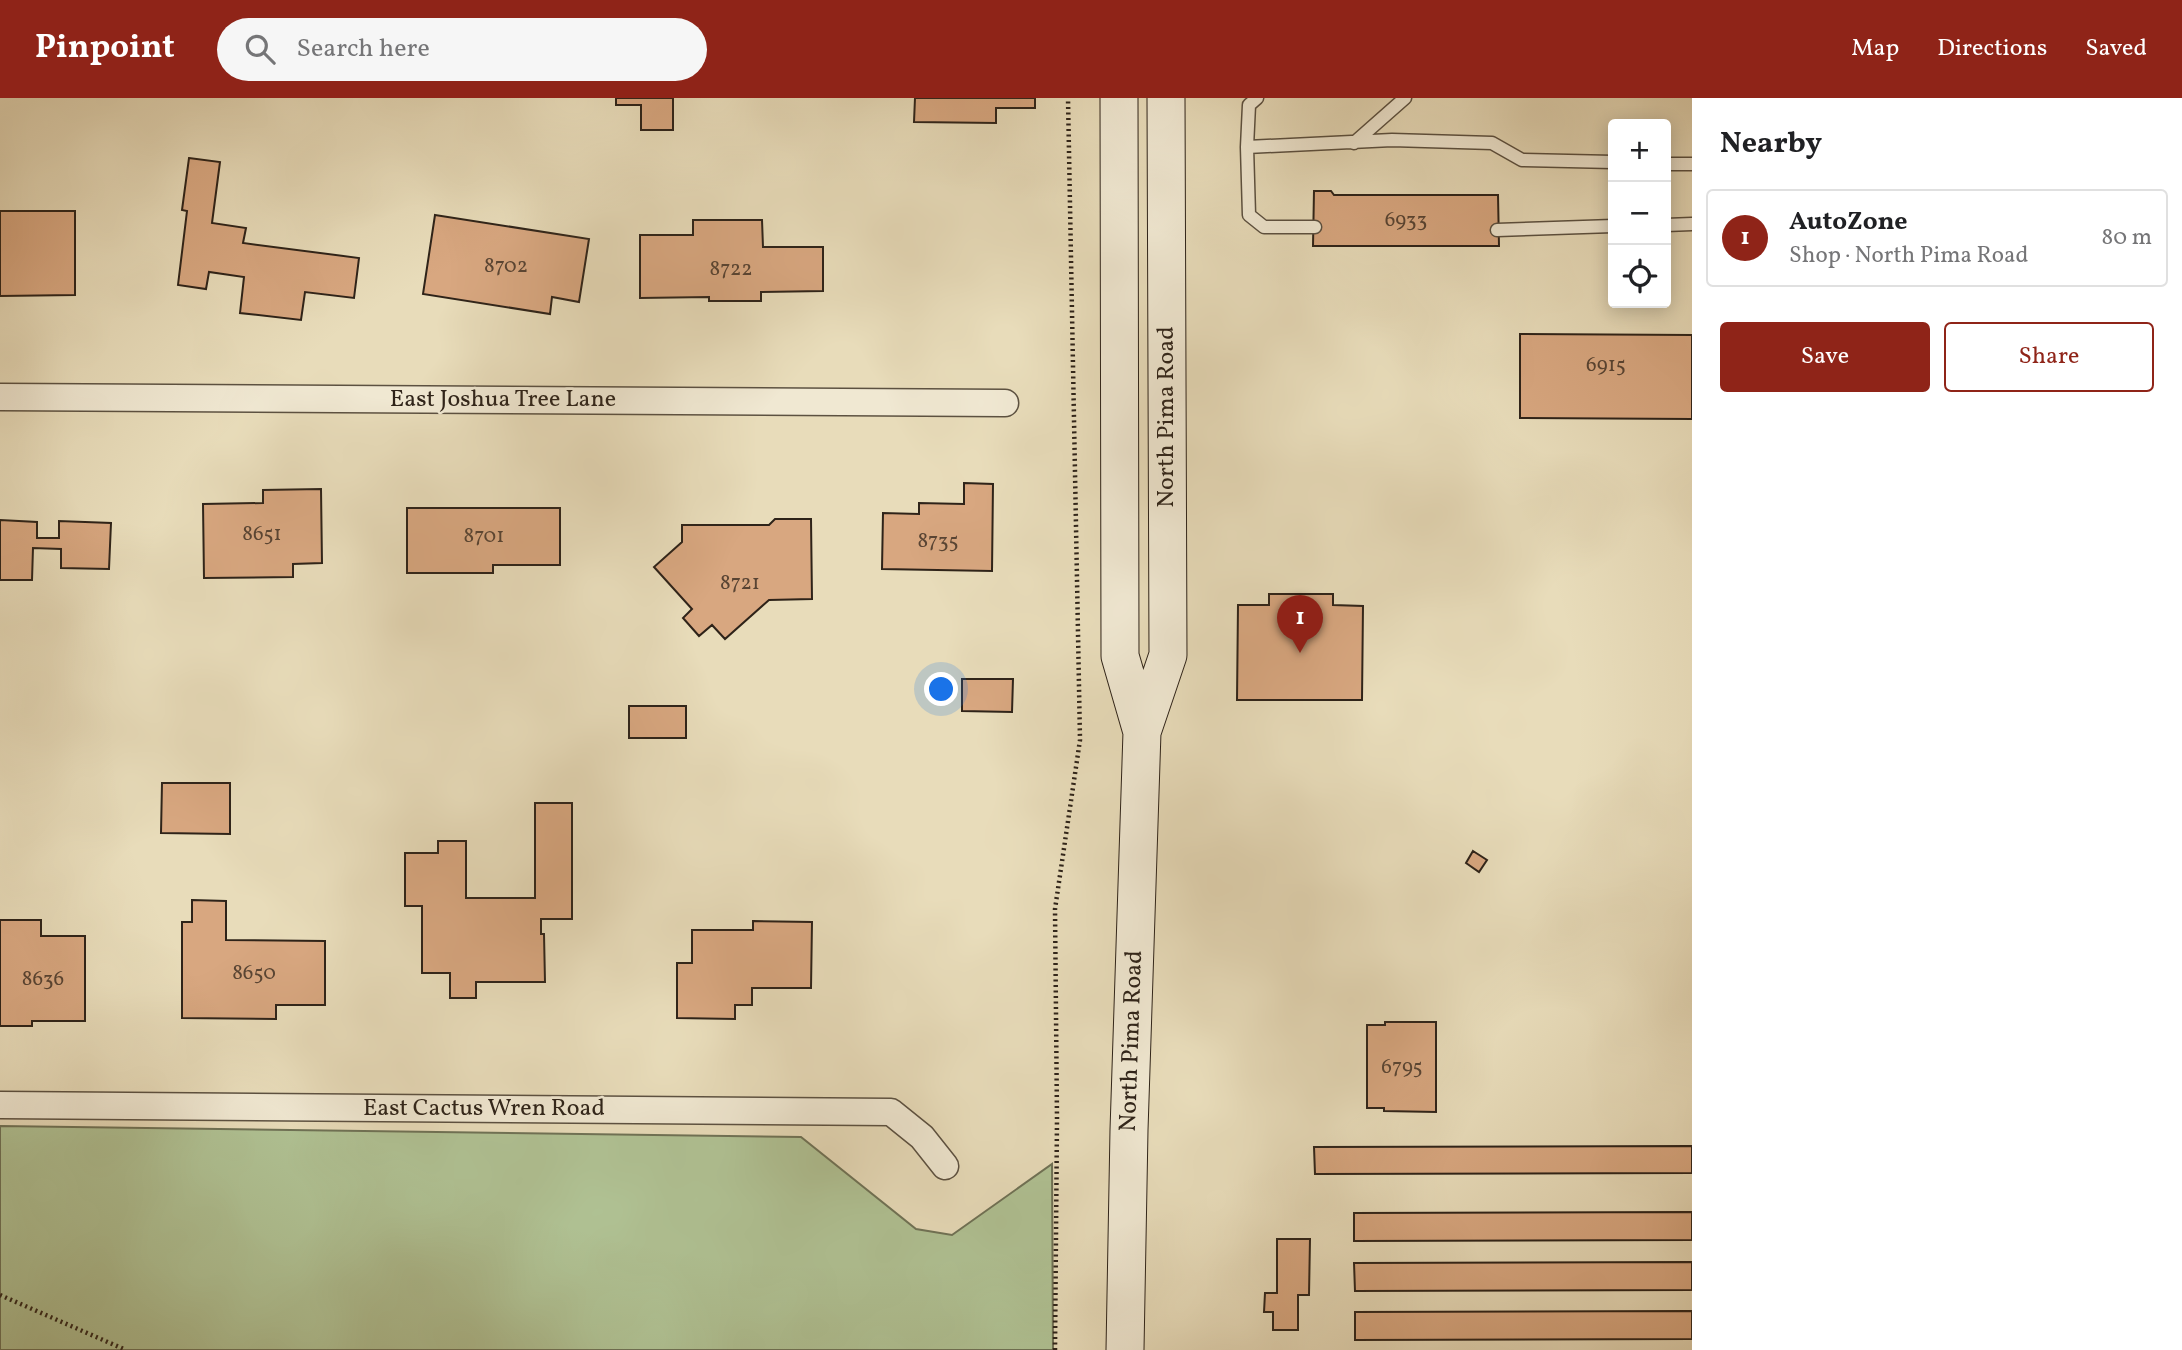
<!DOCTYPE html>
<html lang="en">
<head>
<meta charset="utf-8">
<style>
  body { margin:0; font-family:Vollkorn,serif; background:#f6f6f6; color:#202124 }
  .controls { position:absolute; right:21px; top:21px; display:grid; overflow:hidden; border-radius:7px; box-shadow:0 4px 18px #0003 }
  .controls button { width:63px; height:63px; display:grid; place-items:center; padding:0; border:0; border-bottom:2px solid #e0e0e0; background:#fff; color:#202124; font:35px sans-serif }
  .you { position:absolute; left:942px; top:592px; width:24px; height:24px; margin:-18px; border:5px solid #fff; border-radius:50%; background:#1a73e8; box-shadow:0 0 0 10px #1a73e833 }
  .badge { display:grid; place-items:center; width:46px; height:46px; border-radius:50%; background:#8f2418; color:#fff; font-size:23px; font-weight:700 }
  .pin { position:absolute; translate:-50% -58px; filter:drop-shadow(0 2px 4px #0008) }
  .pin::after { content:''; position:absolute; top:37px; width:24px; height:21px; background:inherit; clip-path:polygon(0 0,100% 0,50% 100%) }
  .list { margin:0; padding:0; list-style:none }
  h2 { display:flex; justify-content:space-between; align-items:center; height:91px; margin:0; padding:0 28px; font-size:30px }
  h2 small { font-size:23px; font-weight:400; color:#757577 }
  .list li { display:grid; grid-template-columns:46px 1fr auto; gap:21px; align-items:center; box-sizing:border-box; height:98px; margin:0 14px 14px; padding:0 14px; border:2px solid #e0e0e0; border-radius:7px }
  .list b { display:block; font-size:26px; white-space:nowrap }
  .list p { margin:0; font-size:23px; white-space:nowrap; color:#757577 }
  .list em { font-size:23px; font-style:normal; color:#757577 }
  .actions { display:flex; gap:14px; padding:21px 28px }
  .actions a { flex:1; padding:16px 0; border:2px solid #8f2418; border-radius:7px; text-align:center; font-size:24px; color:#8f2418 }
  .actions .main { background:#8f2418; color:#fff }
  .icon { flex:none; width:38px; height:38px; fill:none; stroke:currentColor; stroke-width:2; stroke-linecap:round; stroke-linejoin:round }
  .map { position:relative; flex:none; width:1692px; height:1252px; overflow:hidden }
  header { display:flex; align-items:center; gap:42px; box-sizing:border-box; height:98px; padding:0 35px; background:#8f2418; color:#fff }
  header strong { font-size:33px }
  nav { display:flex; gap:38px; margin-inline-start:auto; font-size:24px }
  .search { width:490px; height:63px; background:#f6f6f6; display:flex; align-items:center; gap:18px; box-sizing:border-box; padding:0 24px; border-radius:38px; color:#757577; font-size:26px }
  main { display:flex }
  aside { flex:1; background:#fff }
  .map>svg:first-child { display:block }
</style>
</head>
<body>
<header>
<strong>Pinpoint</strong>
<div class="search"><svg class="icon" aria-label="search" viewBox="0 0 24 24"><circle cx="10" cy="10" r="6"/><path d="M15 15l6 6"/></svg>Search here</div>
<nav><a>Map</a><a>Directions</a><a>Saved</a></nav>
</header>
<main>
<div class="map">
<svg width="1692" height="1252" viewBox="0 0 1692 1252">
  <rect width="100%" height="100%" fill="#e8dcba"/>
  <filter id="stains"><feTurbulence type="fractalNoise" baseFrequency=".00286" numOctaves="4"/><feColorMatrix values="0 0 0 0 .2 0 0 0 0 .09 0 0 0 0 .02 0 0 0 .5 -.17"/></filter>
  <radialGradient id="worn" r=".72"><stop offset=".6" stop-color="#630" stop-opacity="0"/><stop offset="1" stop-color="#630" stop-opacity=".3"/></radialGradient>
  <path fill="#b0c294" stroke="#6f7256" stroke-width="2" d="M0,1028L801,1039L916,1131L952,1137L1052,1066L1053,1252H0Z"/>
  <path fill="#d8a780" stroke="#2e2319" stroke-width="2" d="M616,0H673V32H641V7H616Z
    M915,0H1035V10H996V25L914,24Z
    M189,60L220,64L212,125L246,130L243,145L359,160L354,200L305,194L301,222L240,215L244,179L209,174L206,191L178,187L187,113L182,112Z
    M1314,93H1331L1334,97H1498L1499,148H1313Z
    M0,113H75V197L0,198Z
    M435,117L589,141L579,204L552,199L550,216L423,196Z
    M693,122H762L763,149H823V193L761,194V203H709V199L640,200V137H693Z
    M1520,236L1692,237V321L1520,320Z
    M964,385L993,386L992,473L882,471L883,415L919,416V405L964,406Z
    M321,391L322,465L293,466V479L204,480L203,406L263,405V392Z
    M407,410H560V467H493V475H407Z
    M775,421H811L812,501L769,502L725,541L712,527L699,538L683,520L692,511L654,469L682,444V427H769Z
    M0,422L37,424V440H59V423L111,425L109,471L61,470V451L33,450L32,482H0Z
    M1269,496H1333V507L1363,508L1362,602H1237L1238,507H1269Z
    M962,581H1013L1012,614L962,613Z
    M629,608H686V640H629Z
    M162,685H230V736L161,735Z
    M535,705H572V821H541V836H544L545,884H476V900H450V875H422V808H405V755H438V743H466V800H535Z
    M1473,753L1487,762L1479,774L1466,765Z
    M192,802L226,803V842L325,843V907H276V921L182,920V824H192Z
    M0,822H41V838H85V923H32V928H0Z
    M753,823L812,824L811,890H752V907H735V921L677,920V865H692V832H753Z
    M1385,924H1436V1014L1384,1013V1010H1367V927H1385Z
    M1692,1048V1075L1315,1076L1314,1049Z
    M1692,1114V1142L1354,1143V1115Z
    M1277,1141H1310L1309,1197H1298V1232H1273V1214H1264L1265,1195H1277Z
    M1692,1164V1192L1355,1193L1354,1165Z
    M1692,1213V1241L1355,1242V1214Z"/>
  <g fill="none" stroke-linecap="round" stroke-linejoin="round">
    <g stroke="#5c5141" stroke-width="15">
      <path id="lane" d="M1257,0L1249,7L1247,49L1249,117L1264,129H1315
        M1354,45L1405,0
        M1247,49L1392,42L1492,45L1522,62L1613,64
        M1666,66H1692
        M1666,127L1692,126
        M1497,132L1613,128"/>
    </g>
    <g stroke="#5c5141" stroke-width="29">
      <path id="street" d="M0,299L1005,305
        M0,1007L891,1014L922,1039L945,1068"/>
    </g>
    <g stroke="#2e2319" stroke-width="39">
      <path id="secondary" d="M1119,0L1120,558L1142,634
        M1125,1252L1129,1032L1142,634L1168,557L1166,0"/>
    </g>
    <path stroke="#2e2319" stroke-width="4.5" stroke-dasharray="2 3.5" stroke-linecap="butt" d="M0,1197L126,1252
      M1055,1252L1057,1021L1055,811L1080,642L1068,0"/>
    <use href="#lane" stroke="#f0e8d2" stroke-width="12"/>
    <use href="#street" stroke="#f0e8d2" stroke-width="26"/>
    <use href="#secondary" stroke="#f0e8d2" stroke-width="37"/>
  </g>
  <g text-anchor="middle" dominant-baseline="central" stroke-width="5" stroke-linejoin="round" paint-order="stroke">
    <g font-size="21" fill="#584433">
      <text x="1406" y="122">6933</text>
      <text x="506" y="168">8702</text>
      <text x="731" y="171">8722</text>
      <text x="1606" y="267">6915</text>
      <text x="262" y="436">8651</text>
      <text x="484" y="438">8701</text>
      <text x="938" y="443">8735</text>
      <text x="740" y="485">8721</text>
      <text x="254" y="875">8650</text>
      <text x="43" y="881">8636</text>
      <text x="1402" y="969">6795</text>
    </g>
    <g font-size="24" fill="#2e2319" stroke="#f0e8d2">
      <text x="503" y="302">East Joshua Tree Lane</text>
      <text transform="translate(1167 319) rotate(-90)">North Pima Road</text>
      <text transform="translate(1132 943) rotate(-88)">North Pima Road</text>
      <text x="484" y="1011">East Cactus Wren Road</text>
    </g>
  </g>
  <rect width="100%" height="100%" filter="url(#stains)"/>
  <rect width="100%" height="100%" fill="url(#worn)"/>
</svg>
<div class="controls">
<button>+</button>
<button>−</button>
<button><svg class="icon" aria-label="locate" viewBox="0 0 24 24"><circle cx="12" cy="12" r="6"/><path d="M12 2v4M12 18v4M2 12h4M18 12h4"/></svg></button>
</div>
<div class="you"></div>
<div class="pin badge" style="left:1300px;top:555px">1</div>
</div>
<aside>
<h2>Nearby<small></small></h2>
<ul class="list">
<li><span class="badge">1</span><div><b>AutoZone</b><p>Shop · North Pima Road</p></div><em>80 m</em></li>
</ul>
<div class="actions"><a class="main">Save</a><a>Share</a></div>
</aside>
</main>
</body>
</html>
